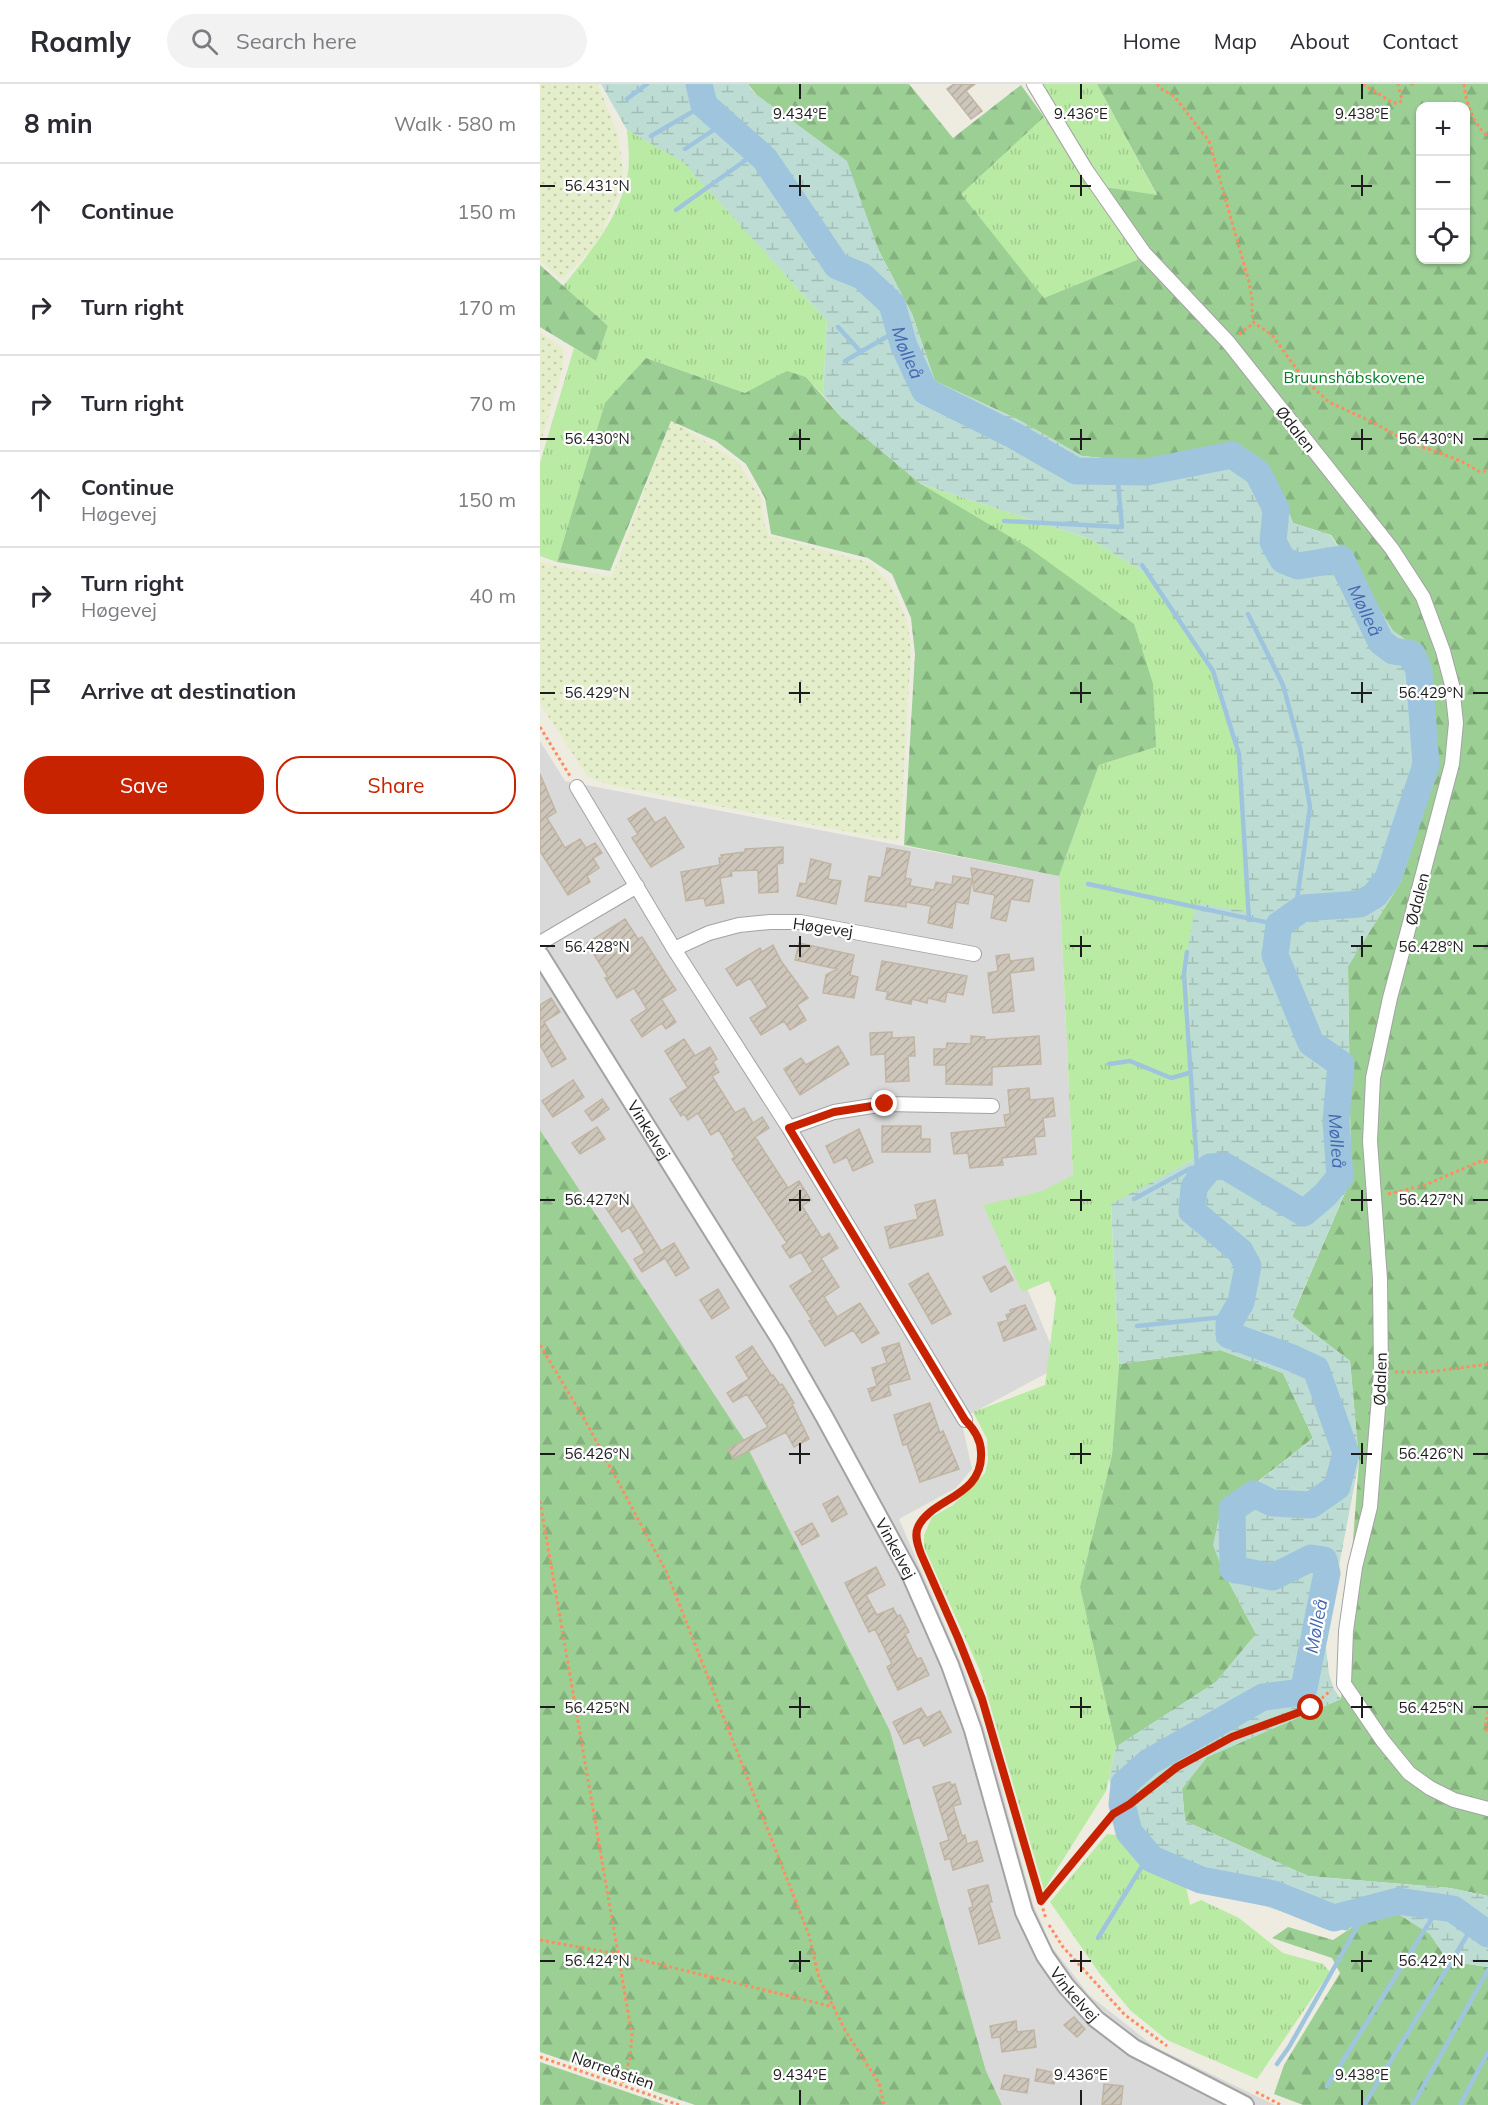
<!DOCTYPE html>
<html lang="en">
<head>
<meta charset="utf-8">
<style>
  body { margin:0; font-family:Mulish,sans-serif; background:#f2f2f3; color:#2b2b33 }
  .controls { position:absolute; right:18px; top:18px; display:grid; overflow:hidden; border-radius:12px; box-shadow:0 2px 4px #0004 }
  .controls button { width:54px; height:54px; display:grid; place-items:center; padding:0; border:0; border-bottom:2px solid #e1e1e2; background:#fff; color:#2b2b33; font:30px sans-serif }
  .stop { position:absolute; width:18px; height:18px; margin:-14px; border:4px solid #c82300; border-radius:50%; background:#fff }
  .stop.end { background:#c82300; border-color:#fff; box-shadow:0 2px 6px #0008 }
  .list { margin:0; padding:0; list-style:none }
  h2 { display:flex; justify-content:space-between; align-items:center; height:78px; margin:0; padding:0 24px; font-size:26px }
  h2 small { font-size:20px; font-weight:400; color:#7c7c81 }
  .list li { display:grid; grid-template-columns:39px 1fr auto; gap:18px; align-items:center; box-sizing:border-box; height:96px; padding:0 24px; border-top:2px solid #e1e1e2 }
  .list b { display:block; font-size:22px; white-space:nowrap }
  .list p { margin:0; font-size:20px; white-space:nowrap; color:#7c7c81 }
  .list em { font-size:20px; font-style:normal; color:#7c7c81 }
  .actions { display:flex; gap:12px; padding:18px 24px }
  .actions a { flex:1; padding:14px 0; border:2px solid #c82300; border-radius:24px; text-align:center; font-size:21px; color:#c82300 }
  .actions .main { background:#c82300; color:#fff }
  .icon { flex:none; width:33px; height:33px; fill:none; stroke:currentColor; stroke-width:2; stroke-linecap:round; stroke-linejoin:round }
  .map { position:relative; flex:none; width:948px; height:2021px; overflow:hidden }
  header { display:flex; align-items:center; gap:36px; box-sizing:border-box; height:84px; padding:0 30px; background:#fff; border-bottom:2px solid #e1e1e2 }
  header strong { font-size:28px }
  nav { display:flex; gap:33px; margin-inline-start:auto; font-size:21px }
  .search { width:420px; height:54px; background:#f2f2f3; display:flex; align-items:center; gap:15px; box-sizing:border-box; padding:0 21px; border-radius:33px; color:#7c7c81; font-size:22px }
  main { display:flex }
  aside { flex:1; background:#fff }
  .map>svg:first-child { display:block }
</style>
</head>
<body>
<header>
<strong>Roamly</strong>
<div class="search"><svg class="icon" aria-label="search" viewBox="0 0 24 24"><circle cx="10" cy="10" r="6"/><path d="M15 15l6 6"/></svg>Search here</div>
<nav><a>Home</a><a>Map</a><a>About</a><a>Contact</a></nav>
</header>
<main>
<aside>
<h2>8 min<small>Walk · 580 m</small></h2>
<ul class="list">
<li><svg class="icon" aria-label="ahead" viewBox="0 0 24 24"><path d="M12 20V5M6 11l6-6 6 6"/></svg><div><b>Continue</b></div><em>150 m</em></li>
<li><svg class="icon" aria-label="right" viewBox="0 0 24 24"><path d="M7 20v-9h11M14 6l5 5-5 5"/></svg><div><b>Turn right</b></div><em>170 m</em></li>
<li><svg class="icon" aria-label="right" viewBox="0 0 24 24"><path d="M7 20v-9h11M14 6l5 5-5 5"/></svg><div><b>Turn right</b></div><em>70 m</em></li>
<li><svg class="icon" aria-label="ahead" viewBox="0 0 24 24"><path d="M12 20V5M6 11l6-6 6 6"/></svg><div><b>Continue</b><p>Høgevej</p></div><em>150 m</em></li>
<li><svg class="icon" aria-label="right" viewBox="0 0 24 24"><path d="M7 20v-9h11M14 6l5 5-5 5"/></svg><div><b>Turn right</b><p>Høgevej</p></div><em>40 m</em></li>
<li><svg class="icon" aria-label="arrive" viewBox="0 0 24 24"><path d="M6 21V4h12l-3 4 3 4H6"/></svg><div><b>Arrive at destination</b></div></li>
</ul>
<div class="actions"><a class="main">Save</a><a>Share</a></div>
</aside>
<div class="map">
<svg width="948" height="2021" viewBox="0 0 948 2021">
  <defs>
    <pattern id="farmland-dots" width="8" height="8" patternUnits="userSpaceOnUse" patternTransform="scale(1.5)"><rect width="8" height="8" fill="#e5eecb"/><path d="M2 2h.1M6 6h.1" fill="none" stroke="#c4ccae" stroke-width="1.8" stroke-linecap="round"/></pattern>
    <pattern id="grass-tufts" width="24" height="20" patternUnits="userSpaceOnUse" patternTransform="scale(1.5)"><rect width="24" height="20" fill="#baeba4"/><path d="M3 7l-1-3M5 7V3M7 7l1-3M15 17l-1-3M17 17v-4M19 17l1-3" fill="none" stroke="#9fc98d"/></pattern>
    <pattern id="forest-firs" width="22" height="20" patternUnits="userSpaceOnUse" patternTransform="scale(1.5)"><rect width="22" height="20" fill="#9bcf94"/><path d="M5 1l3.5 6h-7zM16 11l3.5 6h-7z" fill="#85b17f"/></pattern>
    <pattern id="wetland-marsh" width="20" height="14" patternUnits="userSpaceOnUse" patternTransform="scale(1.5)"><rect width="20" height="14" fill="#bdddd4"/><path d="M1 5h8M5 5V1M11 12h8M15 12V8" fill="none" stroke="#a2bdb5"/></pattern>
    <pattern id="building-hatch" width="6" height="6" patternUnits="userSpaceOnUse" patternTransform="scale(1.5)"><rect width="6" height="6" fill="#cec6ba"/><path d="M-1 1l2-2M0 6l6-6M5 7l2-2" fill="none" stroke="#b0aa9f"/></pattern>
  </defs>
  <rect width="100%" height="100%" fill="#eeece1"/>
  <path fill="#dad9d9" d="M0,657L25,697L519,792L533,1091L466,1155L520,1282L421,1335L432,1385L416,1404L359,1435L425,1588L450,1662L493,1820L512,1863L549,1911L615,1963L735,2021H462L446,1987L350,1647L203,1354L0,1046Z"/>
  <path fill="url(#farmland-dots)" d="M0,0H58L78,51L83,86L78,111L56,161L22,196L0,177Z
    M0,248L23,264V282L0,361Z
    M131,336L198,378L221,414L225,443L230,452L331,479L350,500L367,535L371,566L360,752L356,757L71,701L48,693L0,620V477L7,480L72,493Z"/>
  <path fill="url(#grass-tufts)" d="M501,0H557L617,112L564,103Z
    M504,33L603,174L504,214L420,110Z
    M87,46L143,77L287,237L283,311L266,293L248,288L205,309L106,274L65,320L17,478L0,472V379L34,264L56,277L68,242L23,202C50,169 81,132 88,88C90,75 88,59 87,46Z
    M381,400L550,455L607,490L673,587L699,670L711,829L647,868L656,1074L571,1121L579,1280L572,1371L540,1503L576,1663L566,1707L504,1806L440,1587L384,1463V1451L392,1433L413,1421L445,1389L448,1376L447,1355L433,1328L505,1301L516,1214L509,1197L482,1208L443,1121L502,1107L533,1091L519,792L559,681L616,663Z
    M567,1750L576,1751L600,1778L645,1798L650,1821L661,1816L699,1834L743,1869L783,1880L790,1888L717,1995L627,1956L591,1927L560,1890L510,1818Z"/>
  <path fill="url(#forest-firs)" fill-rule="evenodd" d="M208,0H369L413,54L481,1L504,33L421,110L504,214L602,174L564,103L617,111L557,0H948V1812L910,1804L768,1792L645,1737L642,1704L667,1673L801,1615L819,1377L810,1277L752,1233L811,1095L808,882L862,796L879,565L853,547L825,501L791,451L753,439L740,407L665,367L605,378L542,372L477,335L395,297L372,230L339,167ZM880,22H926V176H880Z
    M0,181L68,242L56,277L0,243Z
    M106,274L205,309L247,287L266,293L302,334L381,400L489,464L594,540L613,600L616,663L559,681L519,792L364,761L375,570L371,534L352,490L328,474L231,450L225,414L206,380L176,357L131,337L70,487L17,478L65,319Z
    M0,1046L203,1354L350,1647L446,1987L462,2021H155L0,1968Z
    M680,1266L743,1289L773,1354L702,1410L681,1424L682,1485L716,1550L676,1598L576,1663L540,1503L572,1371L579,1280Z
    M854,1827L890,1850L908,1877L948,1883V2021H763L734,2010L744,1981L800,1889L792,1874L732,1854L748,1843L793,1856L823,1836Z
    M0,1978L125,2021H0Z"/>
  <path fill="url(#wetland-marsh)" d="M61,0H208L213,8L307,77L339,167L372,230L395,297L477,335L542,372L605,378L665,367L705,372L740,407L753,439L790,451L825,501L853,547L879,565L890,617L895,690L862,796L808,882L811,1095L752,1232L810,1277L819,1377L785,1555L789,1590L794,1605L801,1615L667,1673L642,1705L645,1737L768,1792L910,1804L948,1812V1883L908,1877L890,1850L854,1827L823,1836L807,1847L645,1798L601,1774L581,1748L569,1694L576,1663L676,1598L716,1550L682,1485L673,1461L681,1424L703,1410L773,1354L743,1289L680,1266L579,1280L571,1120L656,1074L647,868L656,819L711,828L699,670L673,587L607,490L550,455L381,400L302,334L283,311L287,237L143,78L87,46Z"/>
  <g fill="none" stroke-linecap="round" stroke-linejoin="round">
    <path stroke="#9fc5de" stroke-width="4.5" d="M87,15L107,0
      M111,52L164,21
      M145,65L184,39
      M136,126L217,68
      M298,243L321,268
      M305,277L360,245
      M464,437L582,443L577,387
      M602,481L673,587L699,670L709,835
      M708,530L743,601L760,664L770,723L755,830
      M548,800L739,841
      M647,868L644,890L657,1083
      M569,980L590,977L631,994L649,989
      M594,1115L651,1084L670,1083
      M597,1242L693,1232
      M558,1854L609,1771
      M737,1980L749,1963L827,1826
      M787,2002L899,1823
      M824,2021L934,1840
      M873,2021L948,1886
      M920,2021L948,1968"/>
    <path stroke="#9fc5de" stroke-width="27" id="s1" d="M159,0L164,21L225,75L297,182L322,192L352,220L364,262L385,307L475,352L536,387L606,388L692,371L718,389L736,425L733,458L743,476L758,482L801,475L841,558L853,567L872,570L879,587L886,681L848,794L835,811L820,820L763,824L739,841L735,871L771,959L801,980L796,1037L800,1093L785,1111L764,1129L685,1082L670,1083L654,1103L652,1127L700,1167L708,1182L701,1218L689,1239V1251L752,1274L776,1285L806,1369L797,1403L771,1421L732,1419L714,1410L692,1425L693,1485L733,1493L771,1474L784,1476L787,1489L764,1604L755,1609L723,1613L609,1678L584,1700L582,1720L589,1748L612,1775L661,1796L734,1810L794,1834L858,1817L913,1825L948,1850"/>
  </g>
  <path fill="url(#building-hatch)" stroke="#c0b5a3" stroke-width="1.5" d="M414,0H435L426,7L442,27L431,35L407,5Z
    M0,690L16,728L7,734L25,764L40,755L46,764L55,759L62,769L53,774L59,784L47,792L50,798L28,811L0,767Z
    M105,724L115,739L125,733L144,763L111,783L92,754L98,750L88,735Z
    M243,763V779L237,780L238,808L219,809L218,786L191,787L192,792L180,794L184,819L166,822L164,814L146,817L141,788L180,781L179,774H182L181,771L205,768V765Z
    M347,764L370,768L365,794L371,795L370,802L394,806L396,798L412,801L413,792L432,795L428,820L416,818L412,844L388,839L391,822L366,818V823L325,817L329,792L341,794Z
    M271,775L291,780L288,795L301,797L296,820L257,812L260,799L266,800Z
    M431,784L493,796L489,818L471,815L466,837L451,834L455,811L434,807Z
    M85,835L98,855L102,853L136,906L121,915L136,938L126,945L122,939L102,953L91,936L107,925L94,904L77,914L65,894L68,893L47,859Z
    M259,859L314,871L310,891L318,893L314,914L283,909L286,891L297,885L255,876Z
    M233,861L241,877L268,914L257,921L266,936L250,946L244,937L221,951L210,934L228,923L210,894L197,902L186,885L220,864L222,868Z
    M469,870L470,877L493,874L494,886L470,889L474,927L453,929L448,889L458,887L456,872Z
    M342,877L427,892L423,911L407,908L405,918L388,914L387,919L372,915L371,920L346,915L348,908L336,906Z
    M11,914L20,928L4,938L26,975L12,983L0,961V921Z
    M352,948V954L374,953L375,972H368L369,997L346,998L345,970L331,971L330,949Z
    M431,952L445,953L444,956L499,952L501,980L452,983V1001L406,1000V981H394V965H406L407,959L431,960Z
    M144,955L155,972L170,963L177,975L173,978L179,988L172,992L195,1029L204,1024L213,1039L222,1033L229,1044L215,1053L248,1104L259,1097L271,1116L262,1122L282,1154L289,1149L298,1164L281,1174L299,1203L284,1213L297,1233L320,1219L339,1249L322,1259L313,1246L285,1262L269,1237L272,1236L250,1202L273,1188L261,1168L250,1174L242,1162L247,1159L192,1075L195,1073L179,1046L171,1051L158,1029L148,1036L144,1030L141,1032L130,1015L148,1004L125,967Z
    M298,962L309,980L260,1011L244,985L261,974L266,981Z
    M33,996L44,1013L13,1033L2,1017Z
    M489,1004L490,1016L513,1014L515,1032L503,1034L505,1052L494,1053L496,1070L462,1074L463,1081L430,1084L428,1069L414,1070L411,1049L466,1043L464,1031L470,1030L468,1006Z
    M62,1015L69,1025L52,1037L45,1027Z
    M342,1042H381V1055H390V1068H342Z
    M57,1043L65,1055L40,1070L32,1059Z
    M319,1045L333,1078L313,1087L307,1073L294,1079L286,1062Z
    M85,1108L121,1167L134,1159L149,1184L136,1192L125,1174L102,1188L94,1175L105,1169L91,1146L88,1144L82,1148L64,1121Z
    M395,1116L403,1151L350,1164L345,1143L378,1135L375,1121Z
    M465,1182L473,1196L451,1208L443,1193Z
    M388,1189L411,1230L392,1240L369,1200Z
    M178,1205L189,1224L172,1235L160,1216Z
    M485,1221L496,1245L464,1257L458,1239L468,1236L466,1231L471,1229L470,1226Z
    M359,1259L370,1295L348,1301L351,1311L332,1317L328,1305L337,1302L332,1284L347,1279L342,1264Z
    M212,1262L232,1292L233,1291L240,1301L242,1300L254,1319L252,1320L269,1355L254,1363L246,1348L193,1375L188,1365L228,1343L207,1310L193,1318L187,1309L209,1295L196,1273Z
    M390,1319L400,1349L403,1347L419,1385L380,1398L367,1360L363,1361L354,1331Z
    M298,1412L307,1430L292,1438L283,1420Z
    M272,1439L279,1452L262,1461L255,1448Z
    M336,1483L345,1501L326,1511L337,1531L353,1524L357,1532L360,1531L369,1548L365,1550L377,1575L381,1574L389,1591L358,1606L347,1583L352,1580L335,1545L329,1548L305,1499Z
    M381,1624L387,1634L400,1627L411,1648L384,1662L379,1653L364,1660L353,1638Z
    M410,1698L411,1701L415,1700L421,1720L413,1722L422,1752L425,1751L427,1760L437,1757L443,1777L413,1786L410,1774L405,1776L400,1759L409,1756L393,1703Z
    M448,1801L452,1818H449L460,1854L439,1860L429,1824L433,1823L428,1806Z
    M534,1933L545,1945L537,1953L524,1941Z
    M476,1937L477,1948L494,1946L496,1963L462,1968L460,1953L452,1954L450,1942Z
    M497,1985L516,1989L514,2000L495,1997Z
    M464,1991L489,1995L487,2009L461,2005Z
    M564,2000L583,2002L581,2021H562Z"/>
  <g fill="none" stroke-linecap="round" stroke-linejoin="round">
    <g stroke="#a3a3a3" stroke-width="16">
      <path id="minor" d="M494,0L546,86L604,169L688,258L852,465L883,513L903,567L912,601L916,639L912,680L850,914L833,994L830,1057L840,1195L841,1288L830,1423L815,1483L806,1547L804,1600L843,1657L869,1689L890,1704L914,1716L948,1725
        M37,703L134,865L249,1044L425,1336
        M0,859L97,802
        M134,865L169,849L199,841L230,838H260L434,870
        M249,1044L294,1028L345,1020L452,1022"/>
    </g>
    <g stroke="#a3a3a3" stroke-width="20">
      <g id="tertiary">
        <path id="s2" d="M0,871L241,1257L285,1334L371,1492L410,1581L433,1646L484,1828L505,1872L526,1902L556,1935L594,1964L705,2021"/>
      </g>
    </g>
    <path stroke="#ff8d61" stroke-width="3" stroke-dasharray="3 3" stroke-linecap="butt" d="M617,0L620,4L634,12L669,57L709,198L712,215V230L714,239L732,251L763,294L789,318L832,338L867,357L921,377L938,387H948
      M823,0L853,19H859L862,16L858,0
      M871,0H876
      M924,0C926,20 933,39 948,53
      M699,250L714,239
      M0,643L30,692
      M848,1110L885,1101L941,1077L948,1078
      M0,1261L46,1338L127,1489L269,1851L279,1894L306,1948L339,1999L344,2021
      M855,1288H889L948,1280
      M435,1345C451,1387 433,1403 398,1424C389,1429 378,1436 377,1447C376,1455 378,1462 380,1470C406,1526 432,1581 449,1639
      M0,1417L92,1951L90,1974L82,2001
      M948,1627L945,1643L948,1650
      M457,1669L506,1835
      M501,1817L573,1729L590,1720L637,1683L692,1653L771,1624L791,1606
      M509,1841L523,1863L585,1931L627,1962
      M0,1856L77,1870L294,1923
      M0,1973L139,2021
      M716,2008L741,2021"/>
    <use href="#minor" stroke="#fff" stroke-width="14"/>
    <use href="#tertiary" stroke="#fff" stroke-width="16"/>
  </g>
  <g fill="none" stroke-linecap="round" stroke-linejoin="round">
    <path stroke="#c82300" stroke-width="8" d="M345,1020L294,1028L249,1044L425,1336C434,1345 441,1355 441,1368C444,1413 391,1414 378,1443C374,1451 378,1462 381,1470L418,1554L442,1615L501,1817L573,1730L590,1720L637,1683L692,1653L771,1624"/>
  </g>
  <path fill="none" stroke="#1c1c1c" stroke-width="2" d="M260,0V15M541,0V15M822,0V15M260,91V112M541,91V112M822,91V112M0,102H15M249,102H270M530,102H551M811,102H832M260,345V366M541,345V366M822,345V366M0,355H15M249,355H270M530,355H551M811,355H832M933,355H948M260,598V619M541,598V619M822,598V619M0,609H15M249,609H270M530,609H551M811,609H832M933,609H948M260,852V873M541,852V873M822,852V873M0,862H15M249,862H270M530,862H551M811,862H832M933,862H948M260,1106V1127M541,1106V1127M822,1106V1127M0,1116H15M249,1116H270M530,1116H551M811,1116H832M933,1116H948M260,1359V1380M541,1359V1380M822,1359V1380M0,1370H15M249,1370H270M530,1370H551M811,1370H832M933,1370H948M260,1613V1634M541,1613V1634M822,1613V1634M0,1623H15M249,1623H270M530,1623H551M811,1623H832M933,1623H948M260,1867V1888M541,1867V1888M822,1867V1888M0,1877H15M249,1877H270M530,1877H551M811,1877H832M933,1877H948M260,2006V2021M541,2006V2021M822,2006V2021"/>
  <g text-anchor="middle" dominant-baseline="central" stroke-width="4.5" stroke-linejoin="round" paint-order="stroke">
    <g font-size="16" fill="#077d25" stroke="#fff">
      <text x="814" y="293">Bruunshåbskovene</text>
    </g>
    <g font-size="16" fill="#1c1c1c" stroke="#fff">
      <text transform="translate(756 345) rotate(52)">Ødalen</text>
      <text transform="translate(877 815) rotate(-76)">Ødalen</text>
      <text transform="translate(283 843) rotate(8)">Høgevej</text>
      <text stroke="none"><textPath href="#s2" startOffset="206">Vinkelvej</textPath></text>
      <text transform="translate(840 1295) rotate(-88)">Ødalen</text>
      <text stroke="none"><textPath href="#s2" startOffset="692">Vinkelvej</textPath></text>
      <text stroke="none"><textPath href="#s2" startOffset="1176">Vinkelvej</textPath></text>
      <text transform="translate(73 1986) rotate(19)">Nørreåstien</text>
    </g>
    <g font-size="18" font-style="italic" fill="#4567af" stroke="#fff">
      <text stroke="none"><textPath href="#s1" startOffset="351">Mølleå</textPath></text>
      <text stroke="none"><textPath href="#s1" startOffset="964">Mølleå</textPath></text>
      <text stroke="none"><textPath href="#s1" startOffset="1630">Mølleå</textPath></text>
      <text transform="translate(776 1542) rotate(-79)">Mølleå</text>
    </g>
  </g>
  <g font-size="15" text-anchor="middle" fill="#1c1c1c" stroke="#fff" stroke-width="4.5" stroke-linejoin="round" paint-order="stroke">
    <text x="260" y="35">9.434°E</text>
    <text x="541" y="35">9.436°E</text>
    <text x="822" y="35">9.438°E</text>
    <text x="57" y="107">56.431°N</text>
    <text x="57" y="360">56.430°N</text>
    <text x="891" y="360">56.430°N</text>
    <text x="57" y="614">56.429°N</text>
    <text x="891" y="614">56.429°N</text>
    <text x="57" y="868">56.428°N</text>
    <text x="891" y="868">56.428°N</text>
    <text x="57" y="1121">56.427°N</text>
    <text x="891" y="1121">56.427°N</text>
    <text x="57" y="1375">56.426°N</text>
    <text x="891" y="1375">56.426°N</text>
    <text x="57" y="1629">56.425°N</text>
    <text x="891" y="1629">56.425°N</text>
    <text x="57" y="1882">56.424°N</text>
    <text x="891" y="1882">56.424°N</text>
    <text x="260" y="1996">9.434°E</text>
    <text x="541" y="1996">9.436°E</text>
    <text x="822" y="1996">9.438°E</text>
  </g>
</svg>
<div class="controls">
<button>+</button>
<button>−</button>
<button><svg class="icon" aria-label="locate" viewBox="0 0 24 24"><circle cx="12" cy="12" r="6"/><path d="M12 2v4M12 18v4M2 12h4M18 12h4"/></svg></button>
</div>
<div class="stop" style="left:771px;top:1624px"></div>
<div class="stop end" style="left:345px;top:1020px"></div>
</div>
</main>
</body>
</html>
